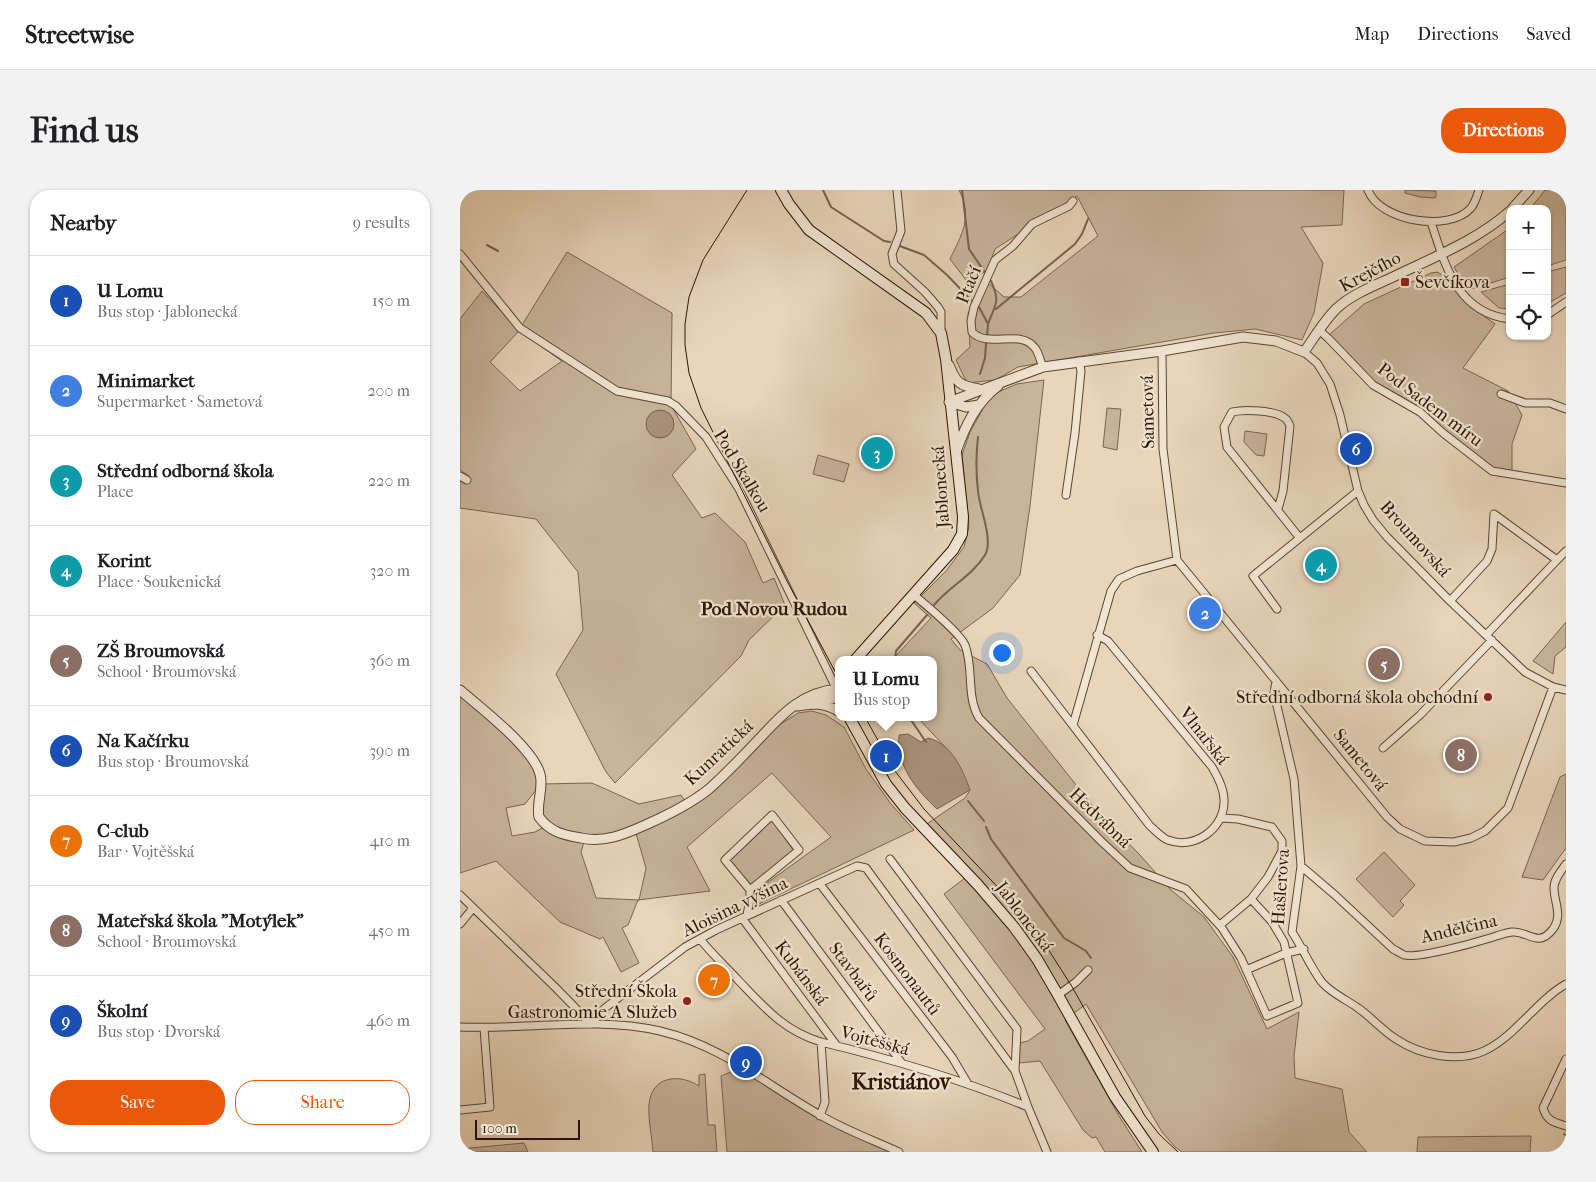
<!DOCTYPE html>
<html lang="en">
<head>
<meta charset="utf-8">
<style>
  body { margin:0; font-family:"IM FELL French Canon",serif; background:#f2f2f2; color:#202124 }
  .controls { position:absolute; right:15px; top:15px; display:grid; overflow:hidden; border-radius:10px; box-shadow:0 1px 4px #0004 }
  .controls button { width:45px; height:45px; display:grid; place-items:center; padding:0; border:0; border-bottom:1px solid #e0e0e0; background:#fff; color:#202124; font:25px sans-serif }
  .scale { position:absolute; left:15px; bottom:12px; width:105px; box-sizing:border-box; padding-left:5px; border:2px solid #2e1401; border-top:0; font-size:14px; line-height:18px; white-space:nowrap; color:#2e1401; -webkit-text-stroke:4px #f0e4d2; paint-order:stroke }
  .you { position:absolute; left:541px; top:462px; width:18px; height:18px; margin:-12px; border:4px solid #fff; border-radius:50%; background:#1a73e8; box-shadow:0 0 0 8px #1a73e833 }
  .badge { display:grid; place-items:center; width:32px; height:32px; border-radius:50%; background:#ea580c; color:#fff; font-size:16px; font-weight:700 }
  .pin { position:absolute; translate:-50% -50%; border:2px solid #fff; box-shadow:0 1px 5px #0006 }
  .popup { position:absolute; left:375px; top:466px; width:102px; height:65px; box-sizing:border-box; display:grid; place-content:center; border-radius:10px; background:#fff; filter:drop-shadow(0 1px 4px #0005); font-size:16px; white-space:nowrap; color:#757577 }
  .popup b { font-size:19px; color:#202124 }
  .popup::after { content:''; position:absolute; left:50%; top:100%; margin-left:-10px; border:10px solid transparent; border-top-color:#fff }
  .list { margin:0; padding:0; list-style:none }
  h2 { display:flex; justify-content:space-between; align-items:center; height:65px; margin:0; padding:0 20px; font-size:21px }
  h2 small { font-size:16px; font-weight:400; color:#757577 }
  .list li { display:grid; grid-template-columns:32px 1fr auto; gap:15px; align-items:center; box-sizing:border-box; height:90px; padding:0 20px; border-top:1px solid #e0e0e0 }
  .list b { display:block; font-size:19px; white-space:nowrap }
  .list p { margin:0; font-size:16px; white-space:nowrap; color:#757577 }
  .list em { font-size:16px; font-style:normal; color:#757577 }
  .actions { display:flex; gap:10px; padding:15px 20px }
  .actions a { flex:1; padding:11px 0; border:1px solid #ea580c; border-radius:20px; text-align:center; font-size:18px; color:#ea580c }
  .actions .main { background:#ea580c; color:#fff }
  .icon { flex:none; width:28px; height:28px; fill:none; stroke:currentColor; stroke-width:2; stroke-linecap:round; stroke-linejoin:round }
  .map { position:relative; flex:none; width:1106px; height:962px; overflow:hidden; border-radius:20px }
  header { display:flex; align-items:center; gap:30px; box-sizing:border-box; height:70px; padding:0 25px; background:#fff; border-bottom:1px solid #e0e0e0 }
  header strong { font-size:24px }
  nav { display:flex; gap:28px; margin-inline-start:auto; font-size:18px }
  .intro { display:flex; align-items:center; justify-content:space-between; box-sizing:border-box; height:120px; padding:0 30px }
  h1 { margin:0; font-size:35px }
  .button { padding:12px 22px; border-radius:20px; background:#ea580c; color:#fff; font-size:18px; font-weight:700 }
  main { display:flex; gap:30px; padding:0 30px }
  aside { flex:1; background:#fff; border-radius:20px; box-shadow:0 1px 4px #0004 }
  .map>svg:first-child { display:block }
</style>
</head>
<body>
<header>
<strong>Streetwise</strong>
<nav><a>Map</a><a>Directions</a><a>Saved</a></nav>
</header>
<div class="intro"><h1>Find us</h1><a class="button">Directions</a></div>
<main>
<aside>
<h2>Nearby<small>9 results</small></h2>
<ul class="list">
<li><span class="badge" style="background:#1a4fb4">1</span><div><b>U Lomu</b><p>Bus stop · Jablonecká</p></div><em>150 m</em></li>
<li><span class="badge" style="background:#3f7fe0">2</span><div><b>Minimarket</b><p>Supermarket · Sametová</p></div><em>200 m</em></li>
<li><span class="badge" style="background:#0f9aa8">3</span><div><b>Střední odborná škola</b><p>Place</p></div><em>220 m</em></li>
<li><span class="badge" style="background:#0f9aa8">4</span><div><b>Korint</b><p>Place · Soukenická</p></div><em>320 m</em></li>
<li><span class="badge" style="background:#8d6e63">5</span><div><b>ZŠ Broumovská</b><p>School · Broumovská</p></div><em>360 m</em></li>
<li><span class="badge" style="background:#1a4fb4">6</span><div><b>Na Kačírku</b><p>Bus stop · Broumovská</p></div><em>390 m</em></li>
<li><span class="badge" style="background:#e8710a">7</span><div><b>C-club</b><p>Bar · Vojtěšská</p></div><em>410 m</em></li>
<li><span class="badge" style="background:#8d6e63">8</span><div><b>Mateřská škola &quot;Motýlek&quot;</b><p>School · Broumovská</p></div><em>450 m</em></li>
<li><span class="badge" style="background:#1a4fb4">9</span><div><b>Školní</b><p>Bus stop · Dvorská</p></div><em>460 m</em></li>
</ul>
<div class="actions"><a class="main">Save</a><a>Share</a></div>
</aside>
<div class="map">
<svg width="1106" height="962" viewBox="0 0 1106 962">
  <rect width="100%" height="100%" fill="#e8d5ba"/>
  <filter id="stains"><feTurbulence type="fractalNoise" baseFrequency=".004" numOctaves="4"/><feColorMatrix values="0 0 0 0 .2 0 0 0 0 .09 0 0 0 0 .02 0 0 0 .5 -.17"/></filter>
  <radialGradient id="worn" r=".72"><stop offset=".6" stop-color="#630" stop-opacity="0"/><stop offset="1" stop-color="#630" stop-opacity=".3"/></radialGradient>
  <path fill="#c8b49b" stroke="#7b644e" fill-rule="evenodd" d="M499,0H884L882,35L841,37L863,73L854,123L842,150L795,139L754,143L558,177L535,190L507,193L496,170L510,157L508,123L528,93L544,107H561L638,46L617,6L535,59L528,79L509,94L490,69C502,44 513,27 499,0Z
    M945,0L976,1V6L975,8L960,7L945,3Z
    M1085,0H1106V70L1087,76V19H1070Z
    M1050,38V87L1008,100L994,77Z
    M107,62L212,123L211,215L236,259L212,285L242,328L255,323L285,352L303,393L314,388L325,415L289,450L281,466L155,593L146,582L96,484L123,440L118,382L76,329L0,318V288L9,286L0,280V129L22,101L59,140ZM59,141L102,171L60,201L30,172Z
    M1106,77V103L1087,114V82Z
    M977,82L981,84C998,104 1013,119 1035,134L1003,178L1048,201L1062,225L1052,254V281L1033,278L912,191L869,145L904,114L971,83Z
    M1050,94V119L1039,118L1021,102Z
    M584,190L570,316L560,385L533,418L491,449L500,460L527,474L547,508L636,620L679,664L711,700L744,727L773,767L807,839L839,822L834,866L835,888L882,899L889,942L907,962H722L715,957L702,942L626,814L605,830L659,926L682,962H645L636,947L632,948L623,940L580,871L559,873V853L568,851L585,839L484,704L505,688L482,663L458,640L505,608L510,600L487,559L457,527H474V470H432L471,428L454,413L486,381L504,357L509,336L502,265L510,242L525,215L538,202L557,194Z
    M647,218L661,219L657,260L643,257Z
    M785,241L807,244L804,266L796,265L784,252Z
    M358,265L389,274L384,292L353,284Z
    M1106,432V457L1095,466L1093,484L1073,471Z
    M0,500L74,571L81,594L132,593L179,614L221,605L227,614L302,546L338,523L352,521L366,525L384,537L406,579L431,614L454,640L299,714L293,703L371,647L312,583L227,657L250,701L178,710L168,735L162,738L179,773L161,782L143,747L140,749L100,732L36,671L0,683ZM80,595L79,627L86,636L75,642L52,646L46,618L65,614ZM175,640L186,678L179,710L136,708L121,662L125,649Z
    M1106,584V658L1083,690L1062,687L1100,587Z
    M312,630L333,660L289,698L267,670Z
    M924,662L955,695L940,711L944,715L933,727L896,689Z
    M280,878L367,933L427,959L430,962H267L261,886Z
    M245,884L248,935H255L257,962H193C192,947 188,930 189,915C191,886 219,883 239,896V885Z
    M1071,946L1070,962H957L958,947Z
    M64,953L68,962H0V959Z"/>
  <path fill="#a9937b" stroke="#78604a" d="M186 234a14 14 0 1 1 28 0a14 14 0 1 1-28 0Z
    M448,544L461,552L468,548C491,553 503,580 510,600L477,619C456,599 436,576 439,545Z"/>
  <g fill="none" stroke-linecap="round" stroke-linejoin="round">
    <path stroke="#78604a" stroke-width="2" d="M363,0L371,17L424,51L430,52
      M502,0L509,59L526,84
      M27,55L38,61
      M437,55L464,65L487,85L513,112
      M519,117L528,134L527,147
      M536,119L615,54L622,44L628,29
      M528,134C535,114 541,113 531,91
      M520,184L525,168L526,153
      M474,415C489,397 513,385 525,365C534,349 519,318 518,301C516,284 516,264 518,247
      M435,470L436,461L467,425
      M449,527L466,552
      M508,611L524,631
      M526,637L531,649L604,748L626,761L631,768
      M1104,944L1106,945"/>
    <g stroke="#5c442f" stroke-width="9">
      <path id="minor" d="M437,0L441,41L432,64L434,74L465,102L478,117L481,122V143
        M908,0C919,31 989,43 1011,18C1015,13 1017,6 1019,0
        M971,32C985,75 997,123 1050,129
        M0,64L60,138L157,201L208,211L216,216L246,247L279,299L378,502
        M1087,125L1106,112
        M860,141L869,149L913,195L960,222L983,243L1032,281L1106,293
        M702,161L703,259L717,370L927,627L940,639L965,651L994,652L1011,648L1025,641L1048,618L1093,497
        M844,162L857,173L870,194L880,225L898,301L904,315L913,330L927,347L990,411L1065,482L1093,497L1106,500
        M583,177C580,171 579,163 575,158C560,138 528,159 512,142L511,131L514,117L535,70L553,56L572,34L609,16L613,11
        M1041,204L1065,213H1090L1106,219
        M0,286L7,290
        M606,305L615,243L621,181L619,171
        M818,319L823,301L830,236C830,235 827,230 826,229C816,220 784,219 772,222L764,237L767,257L839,347
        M1097,370L1106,361
        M454,405C466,415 500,443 505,455C514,478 506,506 519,528L642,652L670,678L726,699L762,738L781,768L807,826L838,813L824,752L812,732L791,709
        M990,411L1027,371L1032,359L1034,324L1097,370L1027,444
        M817,419L793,386L898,301
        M571,481L690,636C695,640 702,648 708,650C733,660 763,640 764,613C765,601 758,587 752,577L648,451L637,445
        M816,491L814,503L834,589L841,676L832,742C842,757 850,776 861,791C869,802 887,810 898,818C911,827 922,840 936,849C960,865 997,873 1024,861C1056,846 1075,812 1106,794
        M613,535L651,401L659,389L677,381L717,370
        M923,558L960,525L1032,450
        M430,669L557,839L555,881
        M841,676L875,705L933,759C937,761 940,763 944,765C957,769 1014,753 1030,748C1037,746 1044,743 1052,742C1067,740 1078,759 1093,739C1103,725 1094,712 1094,698C1094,689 1101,681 1106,674
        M360,694L492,867L508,894
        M0,705L96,798L131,834
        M321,710L441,872
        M287,725L290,709V700L265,670L312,625L339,660L290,700
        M282,728L377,856
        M0,734L13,718
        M760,735L791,709L808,687L822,661V651L812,637L778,629L761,628
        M240,749C252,764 266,777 279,791C305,818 324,841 361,852C431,869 501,889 568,917L587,962
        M786,780L826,763L844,759
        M598,805L616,792L628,780
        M131,834L145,818L225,757L256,740L397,676L406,678L555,881L568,917
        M0,837C66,840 135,826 200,841C263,856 305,894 360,925C385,940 413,950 439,962
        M1106,869L1083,918C1087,931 1093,932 1106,936
        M0,920L30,917L24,838
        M360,926L365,912L361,852"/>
    </g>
    <g stroke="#5c442f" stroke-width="11">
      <path id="tertiary" d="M1052,19L1069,0
        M489,175C496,193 500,196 519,199
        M489,212L583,177L702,161L783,147L816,151L844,162C854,148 864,131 876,119C892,104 914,96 933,87C974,67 1016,51 1050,21
        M489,212L506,217L519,215
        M496,262C505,236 516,213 538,196
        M0,500C21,518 73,558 80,584C84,598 76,613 79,627C90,642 103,645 121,648C143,653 163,645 183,636C206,626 229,615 249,599C267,583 284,565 300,548C323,523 343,502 378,499
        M353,510L378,508
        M337,516C352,513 365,513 378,521"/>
    </g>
    <g stroke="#2e1401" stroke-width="12">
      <path id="secondary" d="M321,0L329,14L349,40L466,123L481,143L486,169L503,327L502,344L493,360L395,470
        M389,527L426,594L445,618L518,695L554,737L577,769L598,805L655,907L693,962"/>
    </g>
    <use href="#minor" stroke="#f0e4d2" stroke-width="7"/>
    <use href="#tertiary" stroke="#f0e4d2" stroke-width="9"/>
    <use href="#secondary" stroke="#f0e4d2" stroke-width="10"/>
    <path stroke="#2e1401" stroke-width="1" d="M287,0L243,70L229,107L225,134V155L229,183L241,218L328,393L378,487
      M405,527L435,581L464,619L547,707L586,756L611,795L685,926L699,944L718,962"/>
  </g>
  <g fill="#8f2418" stroke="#f0e4d2" stroke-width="2">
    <rect x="940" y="87" width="10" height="10" rx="2.5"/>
    <circle cx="1028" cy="507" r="5"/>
    <circle cx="227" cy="811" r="5"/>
  </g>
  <g text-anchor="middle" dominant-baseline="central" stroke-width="4.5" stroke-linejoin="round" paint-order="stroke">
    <g font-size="18" fill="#2e1401" stroke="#f0e4d2">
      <text transform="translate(910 82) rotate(-28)">Krejčího</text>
      <text transform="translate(509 95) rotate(-68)">Ptačí</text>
      <text transform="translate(970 215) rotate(37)">Pod Sadem míru</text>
      <text transform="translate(688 222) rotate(-91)">Sametová</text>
      <text transform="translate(282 281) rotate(59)">Pod Skalkou</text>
      <text transform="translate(481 297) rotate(-94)">Jablonecká</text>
      <text transform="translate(955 349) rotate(48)">Broumovská</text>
      <text transform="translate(744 546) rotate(52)">Vlnařská</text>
      <text transform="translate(259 563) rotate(-43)">Kunratická</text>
      <text transform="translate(900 570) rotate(51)">Sametová</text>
      <text transform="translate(640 628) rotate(44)">Hedvábná</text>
      <text transform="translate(821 697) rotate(-86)">Hašlerova</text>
      <text transform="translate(275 717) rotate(-26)">Aloisina výšina</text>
      <text transform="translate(564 727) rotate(53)">Jablonecká</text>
      <text transform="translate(999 739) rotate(-13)">Andělčina</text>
      <text transform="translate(393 782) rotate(53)">Stavbařů</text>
      <text transform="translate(341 783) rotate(53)">Kubánská</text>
      <text transform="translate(447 784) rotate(53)">Kosmonautů</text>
      <text transform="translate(415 851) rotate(15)">Vojtěšská</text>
    </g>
    <g font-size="18" fill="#2e1401" stroke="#f0e4d2" text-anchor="end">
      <text x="955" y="92" text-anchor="start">Ševčíkova</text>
      <text x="1018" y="507">Střední odborná škola obchodní</text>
      <text x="217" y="801">Střední Škola<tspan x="217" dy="21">Gastronomie A Služeb</tspan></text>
    </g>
    <g font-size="19" font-weight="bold" fill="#2e1401" stroke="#f0e4d2">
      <text x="314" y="419">Pod Novou Rudou</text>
    </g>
    <g font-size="22" font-weight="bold" fill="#2e1401" stroke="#f0e4d2">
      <text x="441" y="892">Kristiánov</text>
    </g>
  </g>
  <rect width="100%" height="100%" filter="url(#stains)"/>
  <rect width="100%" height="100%" fill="url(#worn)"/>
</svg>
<div class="controls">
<button>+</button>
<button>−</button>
<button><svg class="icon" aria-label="locate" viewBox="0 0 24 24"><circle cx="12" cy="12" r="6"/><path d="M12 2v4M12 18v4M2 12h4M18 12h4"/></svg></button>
</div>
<div class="scale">100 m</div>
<div class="you"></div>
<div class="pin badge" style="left:426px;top:566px;background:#1a4fb4">1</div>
<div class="popup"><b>U Lomu</b>Bus stop</div>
<div class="pin badge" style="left:745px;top:423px;background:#3f7fe0">2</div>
<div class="pin badge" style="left:417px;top:263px;background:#0f9aa8">3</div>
<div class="pin badge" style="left:861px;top:375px;background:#0f9aa8">4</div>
<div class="pin badge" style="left:924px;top:474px;background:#8d6e63">5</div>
<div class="pin badge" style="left:896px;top:259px;background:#1a4fb4">6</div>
<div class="pin badge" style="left:254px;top:790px;background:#e8710a">7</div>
<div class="pin badge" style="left:1001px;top:565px;background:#8d6e63">8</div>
<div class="pin badge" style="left:286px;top:872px;background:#1a4fb4">9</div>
</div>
</main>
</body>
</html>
